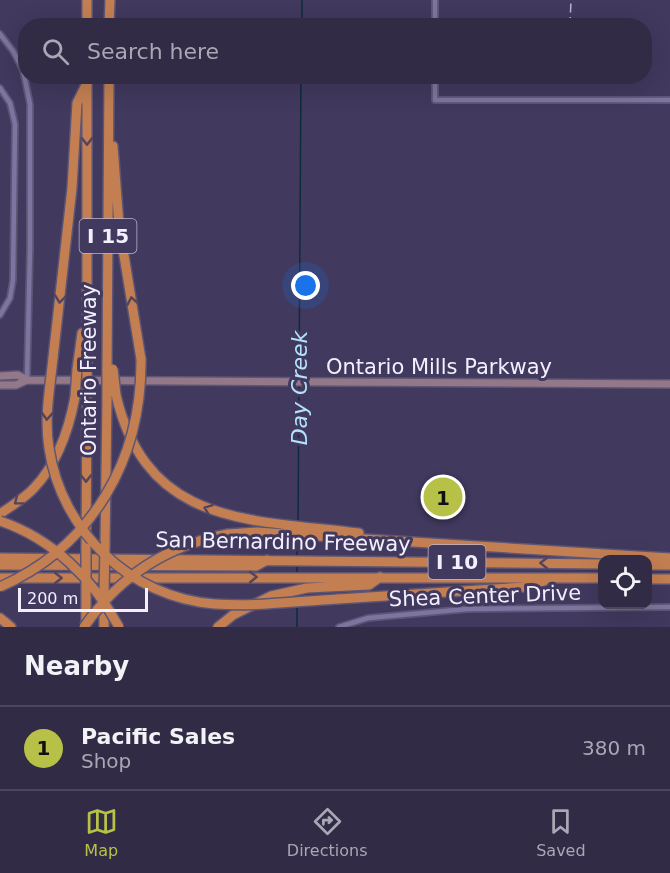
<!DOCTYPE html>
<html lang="en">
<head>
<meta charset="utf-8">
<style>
  body { margin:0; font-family:"DejaVu Sans",sans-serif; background:#3d3751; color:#f1f3f6 }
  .controls { position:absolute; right:18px; bottom:18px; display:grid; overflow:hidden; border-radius:12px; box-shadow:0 6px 24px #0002 }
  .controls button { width:54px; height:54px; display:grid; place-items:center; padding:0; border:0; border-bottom:2px solid #4c475f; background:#312b46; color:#f1f3f6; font:30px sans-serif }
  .scale { position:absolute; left:18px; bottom:15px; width:130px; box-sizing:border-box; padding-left:6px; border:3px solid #f2f0fe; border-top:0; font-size:16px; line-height:21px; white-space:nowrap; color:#f2f0fe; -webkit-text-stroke:4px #41395e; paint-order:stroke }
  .you { position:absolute; left:306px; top:286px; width:21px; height:21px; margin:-15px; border:4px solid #fff; border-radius:50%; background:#1a73e8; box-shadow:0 0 0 9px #1a73e833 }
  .badge { display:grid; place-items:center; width:39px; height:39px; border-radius:50%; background:#b7c147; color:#111; font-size:20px; font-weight:700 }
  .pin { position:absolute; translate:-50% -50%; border:3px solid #fff; box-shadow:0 2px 6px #0006 }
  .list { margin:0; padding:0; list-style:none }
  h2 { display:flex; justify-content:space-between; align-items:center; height:78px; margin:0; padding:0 24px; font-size:26px }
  h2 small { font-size:20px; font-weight:400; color:#a8a7b3 }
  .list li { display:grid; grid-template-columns:39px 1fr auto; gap:18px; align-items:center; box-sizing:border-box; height:84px; padding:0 24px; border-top:2px solid #4c475f }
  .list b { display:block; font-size:22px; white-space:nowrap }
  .list p { margin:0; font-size:20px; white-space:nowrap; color:#a8a7b3 }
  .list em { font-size:20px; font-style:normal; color:#a8a7b3 }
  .icon { flex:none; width:33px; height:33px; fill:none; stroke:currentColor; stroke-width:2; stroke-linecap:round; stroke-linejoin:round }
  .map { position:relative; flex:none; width:670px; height:627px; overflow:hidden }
  .search { position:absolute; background:#312b46; box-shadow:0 6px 24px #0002; left:18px; right:18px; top:18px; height:66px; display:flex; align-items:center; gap:15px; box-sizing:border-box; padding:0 21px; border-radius:24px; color:#a8a7b3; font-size:22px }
  .sheet { height:162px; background:#312b46 }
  nav { display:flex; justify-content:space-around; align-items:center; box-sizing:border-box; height:84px; border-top:2px solid #4c475f; background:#312b46; font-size:16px; color:#a8a7b3 }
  nav a { display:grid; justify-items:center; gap:3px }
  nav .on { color:#b7c147 }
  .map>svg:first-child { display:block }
</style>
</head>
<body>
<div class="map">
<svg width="670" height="627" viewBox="0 0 670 627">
  <rect width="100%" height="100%" fill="#41395e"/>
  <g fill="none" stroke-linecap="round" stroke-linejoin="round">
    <path stroke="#0e2c3c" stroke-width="1.5" d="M302,26V0
      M299,379L301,76
      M298,523L299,383
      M297,556V539
      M297,563V574
      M297,627V605"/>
    <g stroke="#5d5573" stroke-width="8">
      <path id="street" d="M435,0V26
        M0,34L13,51L23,70L30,104V249L27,380
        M435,76V100H670
        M0,88L10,103L15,124L13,280L10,298L0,315
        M339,627L368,618L467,609L670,607"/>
    </g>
    <g stroke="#5d5573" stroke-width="10">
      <path id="secondary" d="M0,376L18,375L27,380
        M0,385H16L27,380L670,384"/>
    </g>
    <g stroke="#5d5573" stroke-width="12">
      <path id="highway" d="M87,26V0
        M109,26L110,0
        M113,146L119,225L141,359
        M53,358L72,188L77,103L86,85
        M77,369L82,333
        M87,369V76
        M107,370L109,76
        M116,395C147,527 250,519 359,533
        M0,514C11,506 25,498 34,488C57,464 69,429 75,397
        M228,534L257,532L284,534L670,558
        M105,545L107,398
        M86,548L87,398
        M0,558L602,564
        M0,565L256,566L267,560
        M648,565H670
        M0,578H602
        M648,579H670
        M338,599L525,587L544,581
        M0,618L11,627
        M86,627V597
        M104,627V599
        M218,627L233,615L271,596L307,588L369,585L380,577"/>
    </g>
    <use href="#street" stroke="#7d759f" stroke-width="4.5"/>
    <use href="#secondary" stroke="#927888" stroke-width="7"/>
    <use href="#highway" stroke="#c37f52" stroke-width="9"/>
    <path stroke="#bab6cc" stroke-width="1.5" stroke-dasharray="9 4.5" stroke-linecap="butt" d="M570,26L571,0"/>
    <g stroke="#5d5573" stroke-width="12" stroke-linecap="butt">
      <path id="highway-bridge" d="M53,358C50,388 44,418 49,448C61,531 131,598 215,604C255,607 298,601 338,599
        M87,369V398
        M113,369L116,395
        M107,370V398
        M75,397L77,369
        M0,521C53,539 93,579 119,627
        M86,548V597
        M0,587C93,546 142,459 141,359
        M104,594L105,545
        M84,627C119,577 167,545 228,534"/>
    </g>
    <use href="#highway-bridge" stroke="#c37f52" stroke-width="9"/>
  </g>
  <defs><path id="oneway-chevron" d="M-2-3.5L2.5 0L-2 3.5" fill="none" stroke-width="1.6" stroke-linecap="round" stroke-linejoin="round" transform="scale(1.5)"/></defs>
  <g stroke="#54445c">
    <use href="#oneway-chevron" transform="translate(87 141) rotate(90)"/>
    <use href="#oneway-chevron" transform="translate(60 299) rotate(97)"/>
    <use href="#oneway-chevron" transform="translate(132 301) rotate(-100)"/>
    <use href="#oneway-chevron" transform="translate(47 416) rotate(93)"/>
    <use href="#oneway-chevron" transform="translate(86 478) rotate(90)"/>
    <use href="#oneway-chevron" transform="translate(18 501) rotate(143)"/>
    <use href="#oneway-chevron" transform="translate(208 509) rotate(-159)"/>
    <use href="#oneway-chevron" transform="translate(544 563) rotate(-179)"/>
    <use href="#oneway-chevron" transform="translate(253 577) rotate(-1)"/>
    <use href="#oneway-chevron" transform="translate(58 578)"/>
  </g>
  <g text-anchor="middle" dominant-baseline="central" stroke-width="6" stroke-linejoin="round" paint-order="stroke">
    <g fill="#41395e" stroke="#bdb9ce" stroke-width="1.5">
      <rect x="79.5" y="219" width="57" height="34" rx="4.5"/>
      <rect x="428.5" y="545" width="57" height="34" rx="4.5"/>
    </g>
    <g font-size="20" font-weight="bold" fill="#f2f0fe">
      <text x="108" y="236">I 15</text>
      <text x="457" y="562">I 10</text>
    </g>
    <g font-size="21" fill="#f2f0fe" stroke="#41395e">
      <text x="439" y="367">Ontario Mills Parkway</text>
      <text transform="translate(89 370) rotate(-90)">Ontario Freeway</text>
      <text transform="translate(283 542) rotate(1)">San Bernardino Freeway</text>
      <text transform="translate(485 596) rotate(-2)">Shea Center Drive</text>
    </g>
    <g font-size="22" font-style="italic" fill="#b5e2fb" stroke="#41395e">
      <text transform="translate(299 388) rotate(-90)">Day Creek</text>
    </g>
  </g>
</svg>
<div class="controls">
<button><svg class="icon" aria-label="locate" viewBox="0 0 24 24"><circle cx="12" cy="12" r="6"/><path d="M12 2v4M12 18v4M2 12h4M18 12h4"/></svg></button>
</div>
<div class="scale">200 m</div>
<div class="you"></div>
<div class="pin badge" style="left:443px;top:497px">1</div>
<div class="search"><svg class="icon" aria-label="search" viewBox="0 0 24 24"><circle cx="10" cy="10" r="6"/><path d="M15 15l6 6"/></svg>Search here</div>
</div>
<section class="sheet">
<h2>Nearby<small></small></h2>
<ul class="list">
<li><span class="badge">1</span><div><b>Pacific Sales</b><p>Shop</p></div><em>380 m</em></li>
</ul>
</section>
<nav>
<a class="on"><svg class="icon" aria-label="map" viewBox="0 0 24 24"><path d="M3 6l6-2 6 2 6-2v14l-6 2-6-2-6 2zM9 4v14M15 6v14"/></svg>Map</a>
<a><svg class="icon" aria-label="directions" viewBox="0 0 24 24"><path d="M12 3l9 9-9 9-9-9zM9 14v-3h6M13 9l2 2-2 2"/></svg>Directions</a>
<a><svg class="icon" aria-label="saved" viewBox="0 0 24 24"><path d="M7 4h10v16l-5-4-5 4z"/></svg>Saved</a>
</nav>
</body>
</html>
